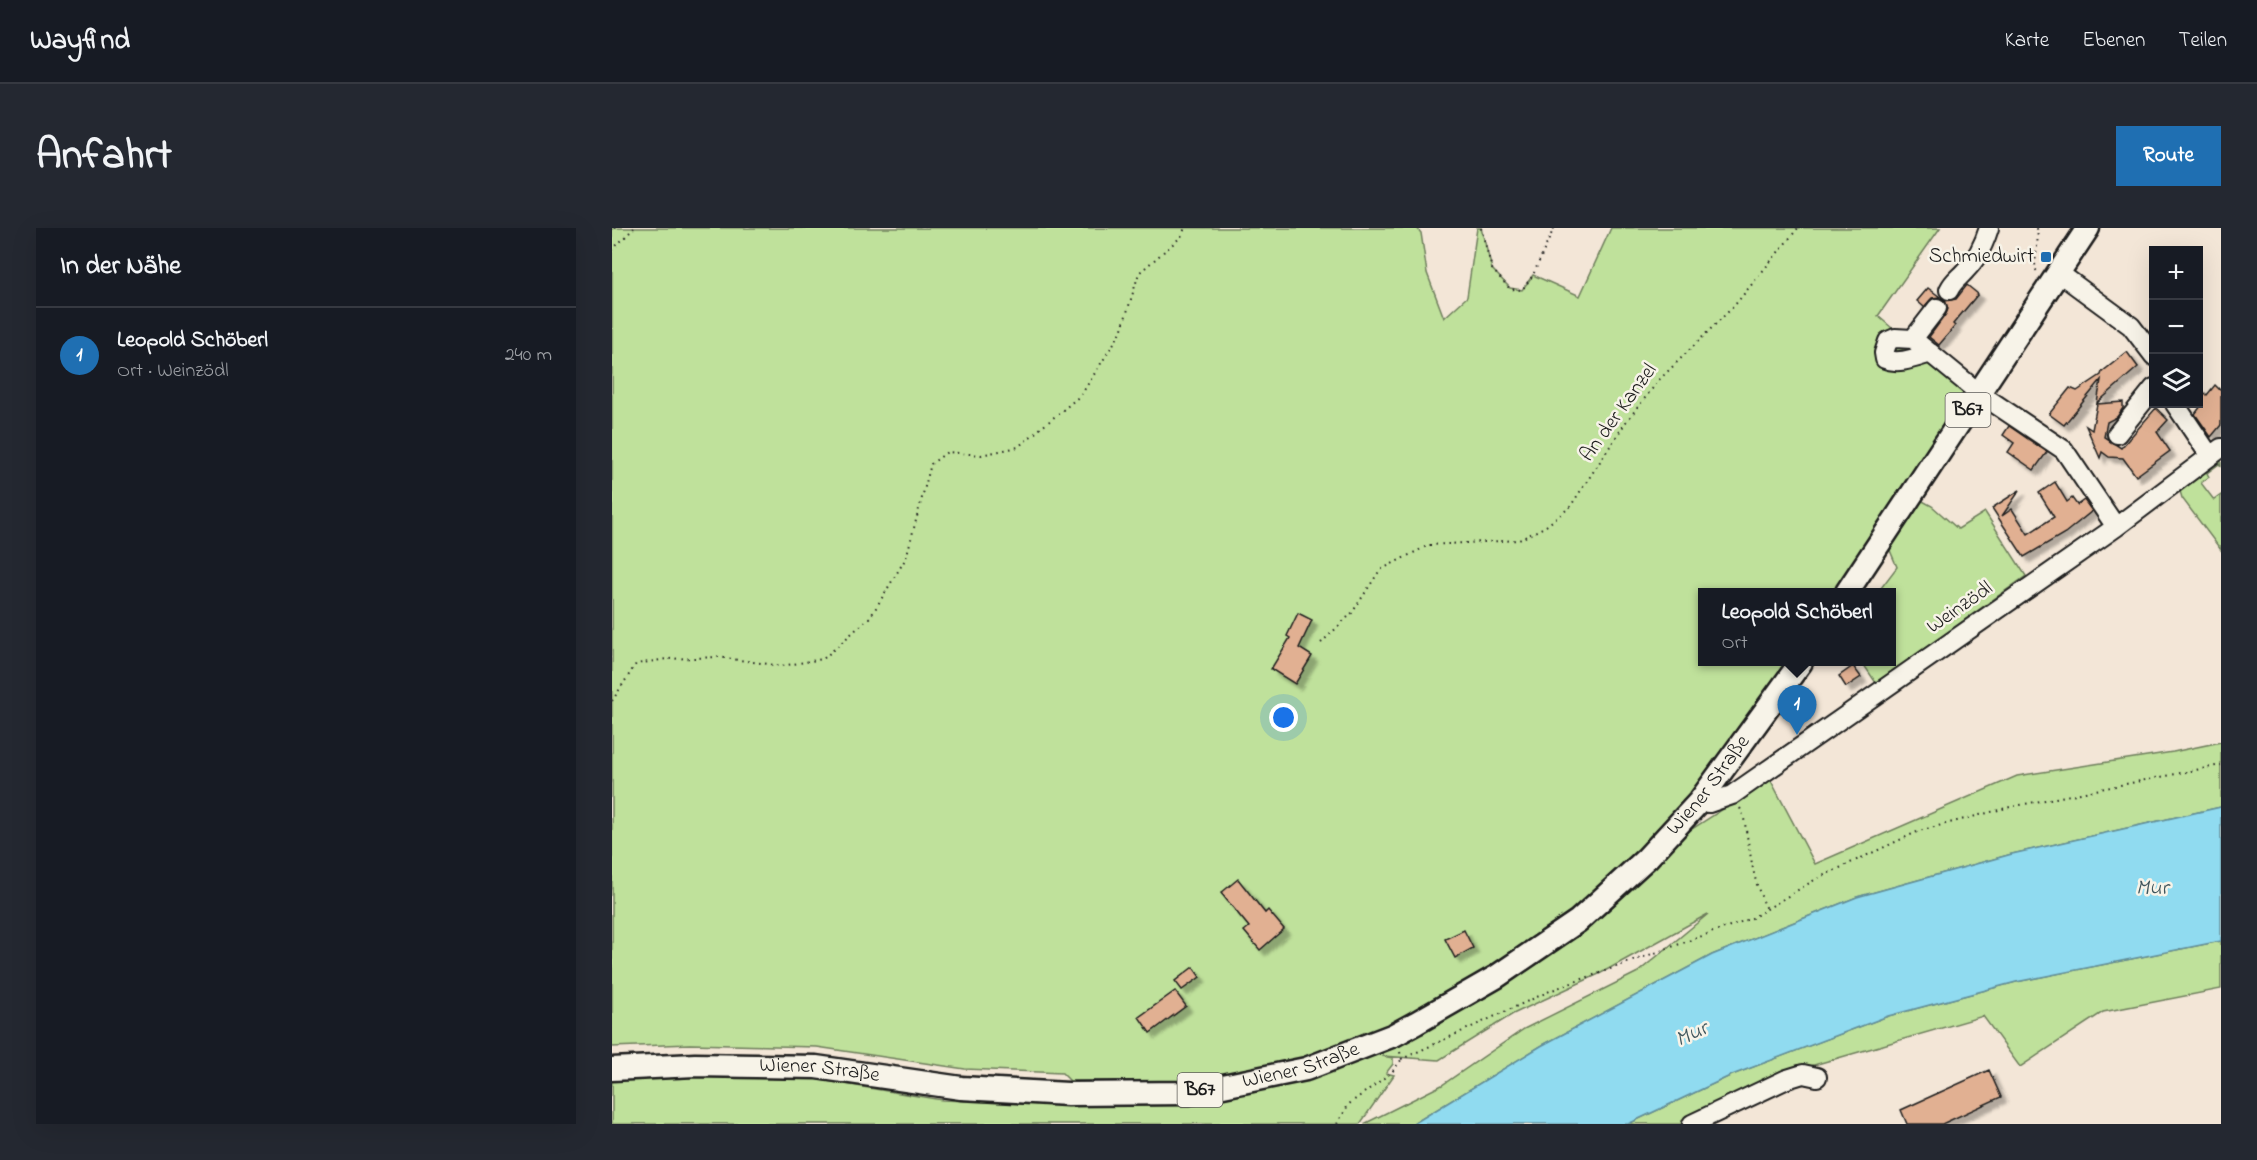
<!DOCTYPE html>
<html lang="de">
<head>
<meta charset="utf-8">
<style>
  body { margin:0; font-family:"Indie Flower",sans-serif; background:#242831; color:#f1f3f6 }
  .controls { position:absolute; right:18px; top:18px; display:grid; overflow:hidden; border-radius:0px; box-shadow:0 6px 24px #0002 }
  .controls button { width:54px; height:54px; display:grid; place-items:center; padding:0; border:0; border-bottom:2px solid #363941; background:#171b24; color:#f1f3f6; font:30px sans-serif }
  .you { position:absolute; left:672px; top:490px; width:21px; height:21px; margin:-15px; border:4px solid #fff; border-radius:50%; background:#1a73e8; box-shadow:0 0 0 9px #1a73e833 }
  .badge { display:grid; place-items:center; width:39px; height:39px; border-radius:50%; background:#1f6fb2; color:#fff; font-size:20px; font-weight:700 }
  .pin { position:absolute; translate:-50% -50px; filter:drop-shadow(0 2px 3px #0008) }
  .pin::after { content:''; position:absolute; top:32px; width:21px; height:18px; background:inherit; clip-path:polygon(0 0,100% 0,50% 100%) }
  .popup { position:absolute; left:1086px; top:360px; width:198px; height:78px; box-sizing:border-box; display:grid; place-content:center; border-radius:0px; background:#171b24; filter:drop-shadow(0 2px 4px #0005); font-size:20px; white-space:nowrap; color:#9ea1a6 }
  .popup b { font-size:22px; color:#f1f3f6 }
  .popup::after { content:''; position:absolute; left:50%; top:100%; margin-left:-12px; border:12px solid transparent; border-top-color:#171b24 }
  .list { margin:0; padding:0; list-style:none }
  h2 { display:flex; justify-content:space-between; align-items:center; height:78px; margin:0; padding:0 24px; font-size:26px }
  h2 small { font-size:20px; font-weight:400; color:#9ea1a6 }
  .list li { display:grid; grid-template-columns:39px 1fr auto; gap:18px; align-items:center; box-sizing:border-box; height:96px; padding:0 24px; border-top:2px solid #363941 }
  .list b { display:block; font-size:22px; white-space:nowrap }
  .list p { margin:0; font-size:20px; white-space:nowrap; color:#9ea1a6 }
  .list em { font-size:20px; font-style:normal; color:#9ea1a6 }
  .icon { flex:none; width:33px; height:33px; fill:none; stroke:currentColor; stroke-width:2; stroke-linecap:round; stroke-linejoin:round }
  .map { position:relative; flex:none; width:1609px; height:896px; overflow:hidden; border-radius:0px }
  header { display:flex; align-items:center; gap:36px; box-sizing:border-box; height:84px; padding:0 30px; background:#171b24; border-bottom:2px solid #363941 }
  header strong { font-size:28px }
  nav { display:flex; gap:33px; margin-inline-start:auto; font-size:21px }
  .intro { display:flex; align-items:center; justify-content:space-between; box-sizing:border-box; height:144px; padding:0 36px }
  h1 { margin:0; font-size:42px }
  .button { padding:15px 27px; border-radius:0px; background:#1f6fb2; color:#fff; font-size:21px; font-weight:700 }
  main { display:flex; gap:36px; padding:0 36px }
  aside { flex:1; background:#171b24; border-radius:0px; box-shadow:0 6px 24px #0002 }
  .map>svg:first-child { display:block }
</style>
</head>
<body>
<header>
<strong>Wayfind</strong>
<nav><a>Karte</a><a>Ebenen</a><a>Teilen</a></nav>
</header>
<div class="intro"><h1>Anfahrt</h1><a class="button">Route</a></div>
<main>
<aside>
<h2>In der Nähe<small></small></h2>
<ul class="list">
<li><span class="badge">1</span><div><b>Leopold Schöberl</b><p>Ort · Weinzödl</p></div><em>240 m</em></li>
</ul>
</aside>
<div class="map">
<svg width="1609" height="896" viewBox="0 0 1609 896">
  <defs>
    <filter id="shadow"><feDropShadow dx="5.5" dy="5.5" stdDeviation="1.5" flood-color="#0004"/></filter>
  </defs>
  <rect width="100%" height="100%" fill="#f3e6d7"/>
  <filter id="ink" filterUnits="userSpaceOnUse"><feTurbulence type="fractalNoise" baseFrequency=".0167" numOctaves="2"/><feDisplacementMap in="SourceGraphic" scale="12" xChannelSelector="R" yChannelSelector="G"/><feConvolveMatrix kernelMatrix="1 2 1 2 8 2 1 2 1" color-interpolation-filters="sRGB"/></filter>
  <g filter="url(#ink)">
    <path fill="#bfe19b" stroke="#6e7e5c" stroke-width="1.5" d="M0,0H805L809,5L815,45L832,90L855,69L865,0H869L880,41L898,60L910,62L921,47L968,68L999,0H1328L1266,88L1345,156L1367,165L1235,364H1090V434H1189L1127,522L966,693L782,807L577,865L516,853H458L450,845L353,841L205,819L78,816L0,819Z
      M1609,220V238L1607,236L1595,245L1597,249L1589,255L1602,272L1609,267V322L1570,270L1565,253Z
      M1307,271L1320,278L1346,301L1373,284L1414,348L1264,455L1250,434H1280V364H1266L1285,339L1277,320Z
      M1609,514V579L1400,626L1245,669L1100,727L929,818L801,896H752L830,857L912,801L1026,744L1096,686L989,745L901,786L827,832L770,828L781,830V836L774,845L782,847L748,896H0V853L113,847L202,851L330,872L506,878L561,877L645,864L756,827L1072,606L1158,551L1203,636L1405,548L1561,524Z
      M1609,713V761L1491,784L1408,839L1371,788L1195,839L1068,896H1016L1120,847L1276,788L1404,754Z"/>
    <path fill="#90dbf0" stroke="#628f9b" stroke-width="1.5" d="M1609,579V713L1404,754L1276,788L1120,847L1016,896H801L929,818L1100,727L1245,669L1400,626Z"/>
    <path fill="#e1b092" stroke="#1c1c1c" stroke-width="1.5" filter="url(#shadow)" d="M1355,57L1366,66L1341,96L1343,98L1327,117L1317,109L1334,86L1336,81L1333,73L1344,71Z
      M1316,60L1328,69L1320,70L1312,79L1305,73Z
      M1515,124L1526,139L1485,175L1489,152L1452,197L1437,186L1458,160L1465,163L1489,147L1490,144Z
      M1603,157L1609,163V197L1599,209L1583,186L1589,178L1587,176V160L1595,167Z
      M1511,174V180L1505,189L1495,194L1492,209L1509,220L1544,180L1556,192L1545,204L1558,223L1524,248L1511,230L1497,229L1490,224L1488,230L1474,198L1480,202L1485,176Z
      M1397,198L1435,224L1422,242L1396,224L1402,215L1391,207Z
      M1443,254L1455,274L1460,270L1465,277L1472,272L1480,283L1453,305L1412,329L1380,280L1408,262L1390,288L1400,281L1416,306L1442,289L1427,265Z
      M686,385L700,392L687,420L700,428L683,456L659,441L678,410L675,408Z
      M1241,438L1249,449L1234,459L1227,448Z
      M626,651L653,685L656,682L672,701L648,722L632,703L637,699L609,665Z
      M852,702L861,720L843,730L833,711Z
      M581,739L588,749L570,762L563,753Z
      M563,763L574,778L538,805L527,789Z
      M1377,842L1389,869L1330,896H1295L1289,882Z"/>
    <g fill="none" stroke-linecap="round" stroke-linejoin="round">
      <g stroke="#1c1c1c" stroke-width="22">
        <path id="minor" d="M1447,45L1519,98L1542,128
          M1337,62C1341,53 1347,50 1353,43C1365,31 1372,16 1377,0
          M1325,80L1301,111L1367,165L1452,222L1504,299
          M1301,111L1283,110L1276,113L1272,125L1273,131C1287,137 1305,129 1319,125
          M1563,176L1598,228
          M1505,206L1542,160
          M1087,574L1097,575L1120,567L1504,299L1609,220
          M1080,896L1175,851L1191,846L1205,849"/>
      </g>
      <g stroke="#1c1c1c" stroke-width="27">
        <g id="major">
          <path d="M1235,364L1476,0"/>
          <path id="s1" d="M0,841L83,837L204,839L349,860L456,866L577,865L694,841L782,807L804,795L884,749L966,693L1035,630L1087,574L1189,434"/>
        </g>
      </g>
      <path stroke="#1c1c1c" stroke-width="2" stroke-dasharray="1.5 4.5" stroke-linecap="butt" d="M2,0H6
        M869,0L880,41L898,61L910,62L921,47L942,0
        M1425,0C1427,14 1423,27 1423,41L1426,44
        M0,22L22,0
        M709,415L740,385L768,342L817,317L907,312L934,298L958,279L1014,194L1048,151L1122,78L1186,0
        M0,473L24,436L55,431L106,429L170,438L211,431L259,388L294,330L319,236L335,224L369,227L406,219L469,167L509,104L527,45L569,9L573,0
        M1128,580C1133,590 1133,597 1135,608C1140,634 1142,657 1155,681
        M788,824L790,831L940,762L1140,690L1204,651L1307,603L1398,579L1609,537
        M725,896L737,876L780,844L790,831"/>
      <use href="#minor" stroke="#f7f3e8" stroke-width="18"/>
      <use href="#major" stroke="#f7f3e8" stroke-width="22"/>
    </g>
  </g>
  <rect fill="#1f6fb2" stroke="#f7f3e8" stroke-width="2" x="1428" y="23" width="12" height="12" rx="3"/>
  <g text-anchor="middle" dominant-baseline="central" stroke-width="5" stroke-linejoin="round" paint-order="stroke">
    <g fill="#f7f3e8" stroke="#5e5c59" stroke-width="1.5">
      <rect x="1333.5" y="165" width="45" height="34" rx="4.5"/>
      <rect x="565.5" y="845" width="45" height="34" rx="4.5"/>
    </g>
    <g font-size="20" font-weight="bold" fill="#1c1c1c">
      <text x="1356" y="182">B67</text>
      <text x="588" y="862">B67</text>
    </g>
    <g font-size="21" fill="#1c1c1c" stroke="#f7f3e8" text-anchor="end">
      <text x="1422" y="29">Schmiedwirt</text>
    </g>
    <g font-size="21" fill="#1c1c1c" stroke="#f7f3e8">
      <text transform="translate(1007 185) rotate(-54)">An der Kanzel</text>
      <text transform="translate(1348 380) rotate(-35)">Weinzödl</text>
      <text stroke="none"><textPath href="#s1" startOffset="1198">Wiener Straße</textPath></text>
      <text stroke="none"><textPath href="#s1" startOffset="694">Wiener Straße</textPath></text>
      <text stroke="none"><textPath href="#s1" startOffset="208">Wiener Straße</textPath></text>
    </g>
    <g font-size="22" font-style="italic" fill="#3f555c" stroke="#f7f3e8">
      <text x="1540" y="661">Mur</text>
      <text transform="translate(1080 807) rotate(-25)">Mur</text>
    </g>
  </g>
</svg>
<div class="controls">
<button>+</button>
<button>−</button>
<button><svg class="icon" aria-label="layers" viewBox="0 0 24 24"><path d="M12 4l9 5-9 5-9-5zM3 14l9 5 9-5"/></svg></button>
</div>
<div class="you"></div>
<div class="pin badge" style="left:1185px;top:507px">1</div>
<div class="popup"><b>Leopold Schöberl</b>Ort</div>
</div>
</main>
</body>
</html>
